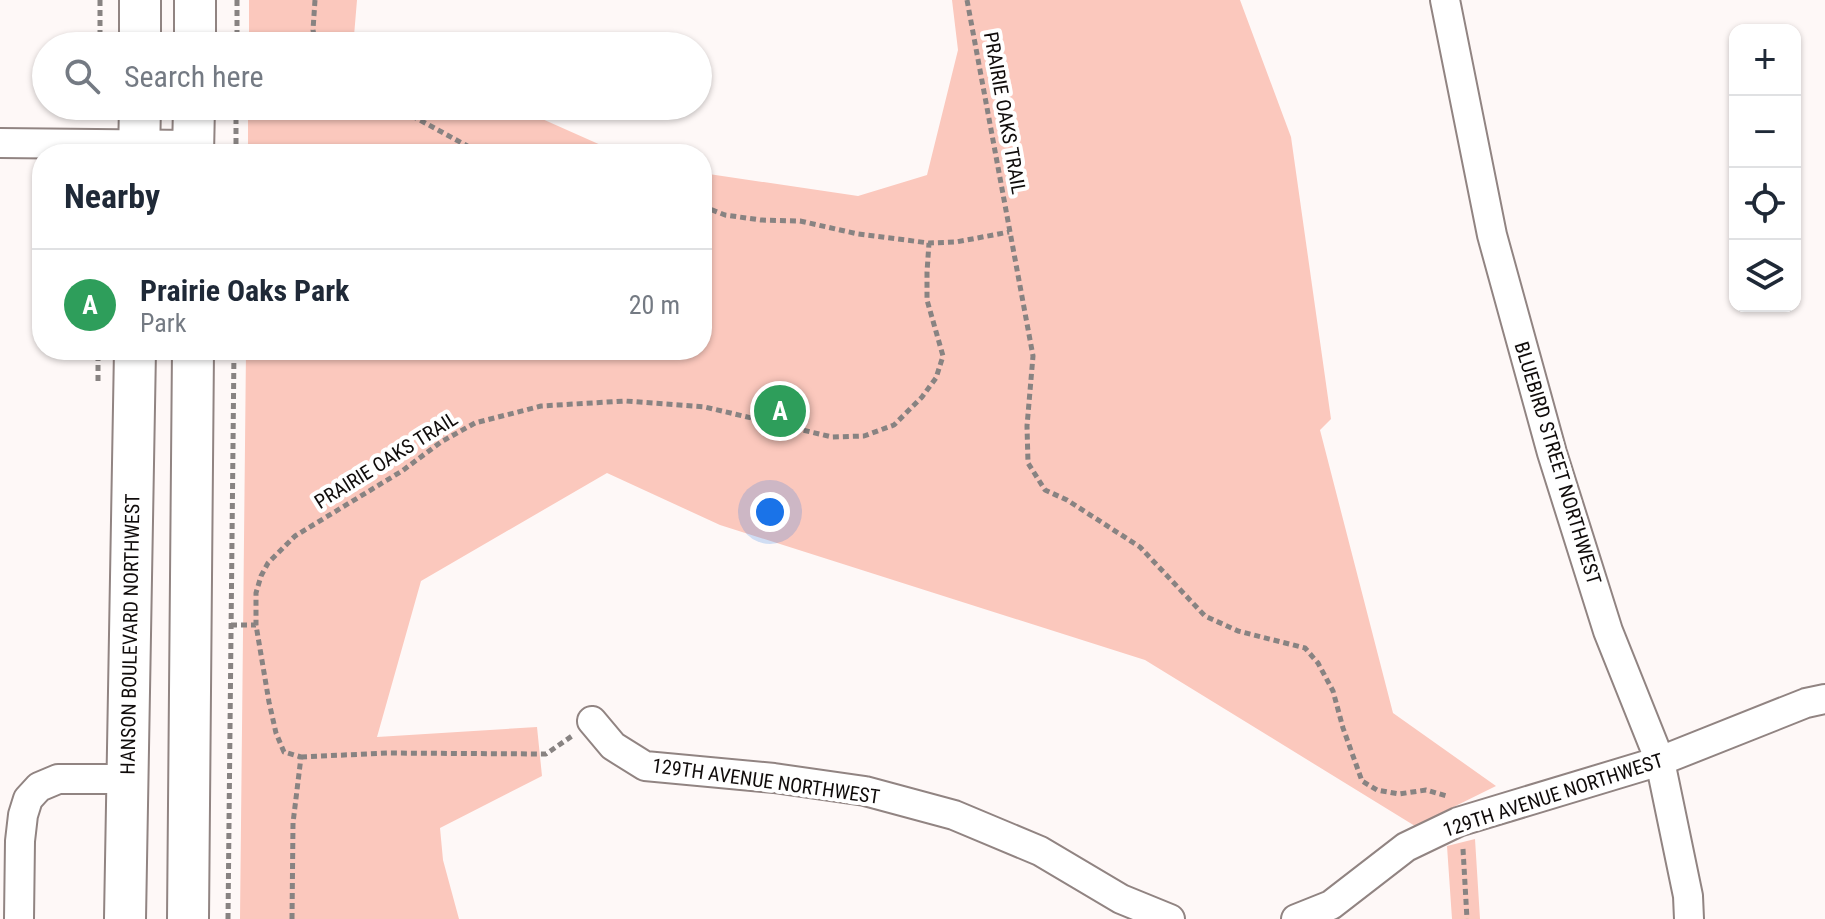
<!DOCTYPE html>
<html lang="en">
<head>
<meta charset="utf-8">
<style>
  body { margin:0; font-family:"Roboto Condensed",sans-serif; background:#f2f2f3; color:#1f2937 }
  .controls { position:absolute; right:24px; top:24px; display:grid; overflow:hidden; border-radius:16px; box-shadow:0 2px 6px #0004 }
  .controls button { width:72px; height:72px; display:grid; place-items:center; padding:0; border:0; border-bottom:2px solid #e0e1e3; background:#fff; color:#1f2937; font:40px sans-serif }
  .you { position:absolute; left:770px; top:512px; width:28px; height:28px; margin:-20px; border:6px solid #fff; border-radius:50%; background:#1a73e8; box-shadow:0 0 0 12px #1a73e833 }
  .badge { display:grid; place-items:center; width:52px; height:52px; border-radius:50%; background:#1a73e8; color:#fff; font-size:26px; font-weight:700 }
  .pin { position:absolute; translate:-50% -50%; border:4px solid #fff; box-shadow:0 2px 8px #0006 }
  .list { margin:0; padding:0; list-style:none }
  h2 { display:flex; justify-content:space-between; align-items:center; height:104px; margin:0; padding:0 32px; font-size:34px }
  h2 small { font-size:26px; font-weight:400; color:#747a83 }
  .list li { display:grid; grid-template-columns:52px 1fr auto; gap:24px; align-items:center; box-sizing:border-box; height:112px; padding:0 32px; border-top:2px solid #e0e1e3 }
  .list b { display:block; font-size:30px; white-space:nowrap }
  .list p { margin:0; font-size:26px; white-space:nowrap; color:#747a83 }
  .list em { font-size:26px; font-style:normal; color:#747a83 }
  .icon { flex:none; width:44px; height:44px; fill:none; stroke:currentColor; stroke-width:2; stroke-linecap:round; stroke-linejoin:round }
  .map { position:relative; flex:none; width:1825px; height:919px; overflow:hidden }
  .search { position:absolute; background:#fff; box-shadow:0 2px 6px #0004; left:32px; top:32px; width:680px; height:88px; display:flex; align-items:center; gap:20px; box-sizing:border-box; padding:0 28px; border-radius:44px; color:#747a83; font-size:30px }
  .panel { position:absolute; background:#fff; box-shadow:0 2px 6px #0004; left:32px; top:144px; width:680px; height:216px; border-radius:32px }
  .map>svg:first-child { display:block }
</style>
</head>
<body>
<div class="map">
<svg width="1825" height="919" viewBox="0 0 1825 919">
  <rect width="100%" height="100%" fill="#fef8f7"/>
  <path fill="#fbc8bd" d="M249,0H357L354,36L377,46H249Z
    M952,0H1240L1291,137L1331,419L1320,430L1393,713L1496,786L1415,826L1145,660L720,525L607,473L421,581L377,737L537,727L542,776L440,828L443,860L459,919H240L246,350H702V173L858,196L927,175L958,50Z
    M248,106H513L621,154H248Z
    M1475,839L1480,919H1452L1447,846Z"/>
  <g fill="none" stroke-linecap="round" stroke-linejoin="round">
    <g stroke="#918482" stroke-width="32">
      <path id="minor" d="M1445,0L1492,235L1552,453L1608,631L1660,761L1688,896L1689,919
        M0,143L193,145
        M592,721L613,746L645,766L774,778L865,791L954,815L1040,851L1121,899L1170,919
        M19,919L20,841L23,815L28,799L39,787L58,779H127
        M1296,919L1331,905L1406,847L1458,822L1660,761L1806,703L1825,699"/>
    </g>
    <g stroke="#918482" stroke-width="44">
      <path id="secondary" d="M140,46V0
        M195,46V0
        M139,154L140,106
        M193,154L194,106
        M125,919L135,350
        M188,919L193,350"/>
    </g>
    <path stroke="#888382" stroke-width="5" stroke-dasharray="6 4" stroke-linecap="butt" d="M315,0L313,30L316,46
      M967,0L1033,356L1027,426L1028,463L1045,490L1067,500L1140,547L1205,616L1238,631L1305,648L1318,663L1333,691L1343,728L1362,781L1377,790L1399,794L1426,790L1447,796
      M100,46V0
      M237,46V0
      M394,106L482,154
      M236,154V106
      M702,206L725,215L761,220L800,221L858,234L929,243L956,242L1009,232
      M98,381V350
      M231,625H256
      M301,757L387,753L546,754L572,736
      M1463,849L1467,919
      M228,919L234,350
      M292,919L293,823L301,757L284,752L276,733L269,702L256,625V593L261,576L268,563L295,536L402,471L441,442L475,423L541,406L625,401L705,407L832,437L864,436L894,425L922,397L936,378L943,356L927,300V272L929,243"/>
    <use href="#minor" stroke="#fff" stroke-width="28"/>
    <use href="#secondary" stroke="#fff" stroke-width="40"/>
  </g>
  <g text-anchor="middle" dominant-baseline="central" stroke-width="8" stroke-linejoin="round" paint-order="stroke">
    <g font-size="20" fill="#100c0b" stroke="#fff">
      <text transform="translate(1005 113) rotate(80)">PRAIRIE OAKS TRAIL</text>
      <text transform="translate(386 460) rotate(-32)">PRAIRIE OAKS TRAIL</text>
      <text transform="translate(1558 463) rotate(73)">BLUEBIRD STREET NORTHWEST</text>
      <text transform="translate(130 634) rotate(-89)">HANSON BOULEVARD NORTHWEST</text>
      <text transform="translate(766 781) rotate(8)">129TH AVENUE NORTHWEST</text>
      <text transform="translate(1553 795) rotate(-18)">129TH AVENUE NORTHWEST</text>
    </g>
  </g>
</svg>
<div class="controls">
<button>+</button>
<button>−</button>
<button><svg class="icon" aria-label="locate" viewBox="0 0 24 24"><circle cx="12" cy="12" r="6"/><path d="M12 2v4M12 18v4M2 12h4M18 12h4"/></svg></button>
<button><svg class="icon" aria-label="layers" viewBox="0 0 24 24"><path d="M12 4l9 5-9 5-9-5zM3 14l9 5 9-5"/></svg></button>
</div>
<div class="you"></div>
<div class="pin badge" style="left:780px;top:411px;background:#2e9e5b">A</div>
<div class="search"><svg class="icon" aria-label="search" viewBox="0 0 24 24"><circle cx="10" cy="10" r="6"/><path d="M15 15l6 6"/></svg>Search here</div>
<section class="panel">
<h2>Nearby<small></small></h2>
<ul class="list">
<li><span class="badge" style="background:#2e9e5b">A</span><div><b>Prairie Oaks Park</b><p>Park</p></div><em>20 m</em></li>
</ul>
</section>
</div>
</body>
</html>
